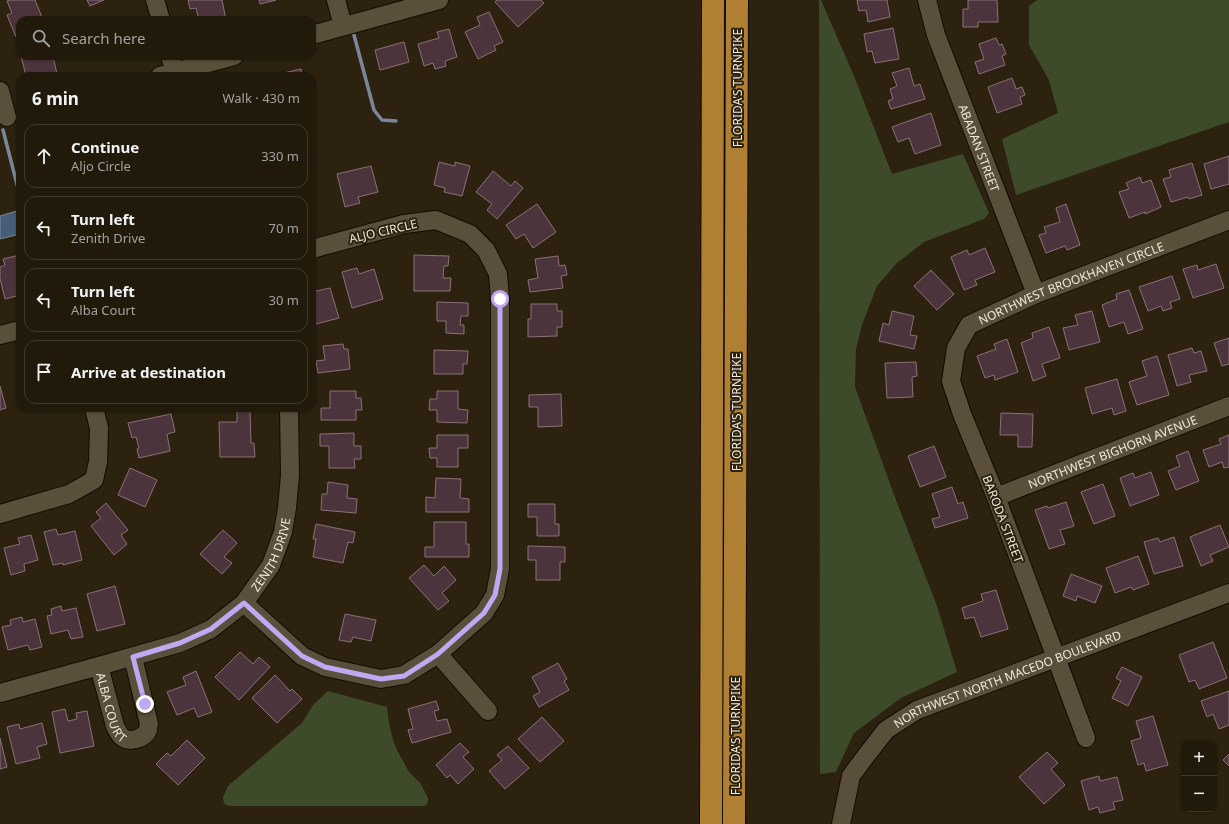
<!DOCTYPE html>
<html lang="en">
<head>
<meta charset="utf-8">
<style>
  body { margin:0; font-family:"Noto Sans",sans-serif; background:#292314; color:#f1f3f6 }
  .controls { position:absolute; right:12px; bottom:12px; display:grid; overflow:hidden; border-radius:8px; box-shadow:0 1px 3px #0004 }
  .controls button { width:36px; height:36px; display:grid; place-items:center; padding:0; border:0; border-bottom:1px solid #3e382c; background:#211a0b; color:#f1f3f6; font:20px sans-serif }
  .stop { position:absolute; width:12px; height:12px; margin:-9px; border:3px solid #c1a8f3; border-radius:50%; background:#fff }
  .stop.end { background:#c1a8f3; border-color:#fff; box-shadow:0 1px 4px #0008 }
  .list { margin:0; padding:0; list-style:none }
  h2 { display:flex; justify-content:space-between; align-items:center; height:52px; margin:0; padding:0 16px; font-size:17px }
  h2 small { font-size:13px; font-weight:400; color:#a2a19d }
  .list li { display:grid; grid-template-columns:26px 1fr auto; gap:12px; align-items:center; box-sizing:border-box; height:64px; margin:0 8px 8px; padding:0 8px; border:1px solid #3e382c; border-radius:12px }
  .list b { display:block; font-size:15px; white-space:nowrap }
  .list p { margin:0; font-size:13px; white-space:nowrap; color:#a2a19d }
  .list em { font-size:13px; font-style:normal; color:#a2a19d }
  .icon { flex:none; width:22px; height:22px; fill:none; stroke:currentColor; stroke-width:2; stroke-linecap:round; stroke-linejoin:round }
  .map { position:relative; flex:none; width:1229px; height:824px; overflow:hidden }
  .search { position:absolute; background:#211a0b; box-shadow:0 1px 3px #0004; left:16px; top:16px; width:300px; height:44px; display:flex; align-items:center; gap:10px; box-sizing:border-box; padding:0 14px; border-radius:12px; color:#a2a19d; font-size:15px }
  .panel { position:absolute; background:#211a0b; box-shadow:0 1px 3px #0004; left:16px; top:72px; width:300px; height:340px; border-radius:12px }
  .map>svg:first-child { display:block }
</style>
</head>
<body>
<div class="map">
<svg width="1229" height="824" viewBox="0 0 1229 824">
  <rect width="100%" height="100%" fill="#2c220f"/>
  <path fill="#3d4b2b" d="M819,0H821L854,76L892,174L963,154L989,213L984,219L924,242L897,263L877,286L862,325L856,349L855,387L896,500L937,606L957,672L901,698L854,733L836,772L820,774Z
    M1037,0H1229V122L1016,195L1002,139L1058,113L1049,80L1029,45V6Z
    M328,691L387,707L389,723L393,740L397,750L409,772L421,784L428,798V802L425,806H229L224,804L223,797L228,786L302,723L313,705Z"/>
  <path fill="#475e7b" stroke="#798798" d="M20,210V234L0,239V216Z"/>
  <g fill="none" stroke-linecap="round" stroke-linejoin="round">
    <path stroke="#798798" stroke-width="3.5" d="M354,35L374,110L382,120L396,121
      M3,130L20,196"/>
  </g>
  <path fill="#4b343b" stroke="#8a7078" d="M10,0H35L43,20H20V35L16,37L7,15L12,13L7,1Z
    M87,0H104L90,6Z
    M188,0H222L226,20H199L196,8L190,9Z
    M259,0H276L260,4Z
    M497,0H541L544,3L518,27L495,2Z
    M857,0H887L890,17L868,22L866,10L859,11Z
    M968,0H997L998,22H978V27H963V9H968Z
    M489,12L503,42L494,46L496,50L478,59L465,32L480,25L477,17Z
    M893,28L899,59L875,63L872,51L867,52L864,34Z
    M449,29L457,57L445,61L446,66L435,69L433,63L424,66L418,44L439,38L437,32Z
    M996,38L999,45L1002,44L1006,54L1002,56L1005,65L979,74L975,62L984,59L979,44Z
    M404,42L409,62L380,70L375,50Z
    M21,56H53L57,74L48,76H26Z
    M909,68L914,86L920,84L925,99L891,109L888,101L893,99L890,89L897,86L892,73Z
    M301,69L302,76H271Z
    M1012,78L1016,89L1022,87L1025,95L1020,97L1022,104L997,113L988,87Z
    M931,113L941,145L915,154L909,138L898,142L892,127Z
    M1229,156V184L1211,189L1204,164Z
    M439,162L455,166V162L470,166L462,196L444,192L445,188L434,185Z
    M1192,163L1202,195L1189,199L1188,197L1171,202L1163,179L1171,177L1169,170Z
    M371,166L378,192L358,197L360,203L345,207L337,174Z
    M493,171L511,186L515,181L523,188L497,219L487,210L492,204L476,192Z
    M1140,177L1142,183L1151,180L1161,207L1145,214V212L1129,218L1119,192L1129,189L1126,183Z
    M537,204L556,232L533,248L524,234L516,239L506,225Z
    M1066,204L1080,245L1067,250L1065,246L1046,253L1039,235L1046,233L1044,227L1060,222L1056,208Z
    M985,248L995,272L975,280L977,285L964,290L951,257L967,250L969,255Z
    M20,255V279L17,280L20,295L5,299L0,278V267L5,265L3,259Z
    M414,255L449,256L448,266H444L443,278H451L450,291H414Z
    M558,256L559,266L565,265L567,275L561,276L563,288L530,292L528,280L538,278L535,259Z
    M1216,264L1224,288L1193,298L1183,269L1197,265L1198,270Z
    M357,268L359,274L374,269L383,299L352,308L342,272Z
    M931,270L954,294L937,310L914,286Z
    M1172,276L1180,299L1170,302L1172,308L1163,311L1161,306L1148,311L1139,287Z
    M330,288L339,318L312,325V292Z
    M1129,290L1143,329L1128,334L1124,322L1109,327L1102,305L1117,299L1116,294Z
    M437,302L468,303V316H461L460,325H464V334L446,333V321H437Z
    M531,304H557V311H562V327H557V336L528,337V319H531Z
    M892,311L914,316L910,335L917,336L914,349L879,341L883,323L889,325Z
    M1092,311L1100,342L1069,350L1063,328L1078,325L1075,315Z
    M1049,327L1060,358L1042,364L1046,376L1033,381L1021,343L1033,338L1032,333Z
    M1229,338V364L1222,366L1214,343Z
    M1007,339L1018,372L995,380L994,375L985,378L977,356L996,349L994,344Z
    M343,344L344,349H348L350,369L318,373L316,361L325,360L323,346Z
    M1192,348L1194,353L1201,351L1207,371L1189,375L1191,382L1177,386L1168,355Z
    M434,350L468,351L467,364H463V374H434Z
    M1157,356L1169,395L1137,405L1129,382L1147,376L1142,361Z
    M916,362L917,376L912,377L913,397L887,398L885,363Z
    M1117,379L1126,411L1114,415L1112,408L1092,414L1085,388Z
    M0,386L6,408L0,410Z
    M330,391H356V398H361L362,410H356V420H321V408H330Z
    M437,391H458V409L468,410L467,423L437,422V410H429L430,399H437Z
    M561,394L562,426L538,427V407H529V395Z
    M250,410L251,443H254L255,457H220L219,422H237V411Z
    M1001,413L1033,414L1032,447H1018V435H1000Z
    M171,414L175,432L167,434L170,451L139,458L137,449L139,448L136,437L132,438L128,423Z
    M354,433V446H361V459H354L355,468H329V446H320V434Z
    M437,435H468V448H458V467H437V458H430L429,448H437Z
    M1229,435V467L1224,468L1222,462L1209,467L1203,450L1221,444L1219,439Z
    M934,446L946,477L920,487L908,456Z
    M1188,451L1199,481L1176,490L1168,471L1180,466L1176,456Z
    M130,468L157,480L145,507L118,495Z
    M1151,472L1159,495L1130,506L1120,478L1133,473L1135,478Z
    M436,478L461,479L460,498L469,499V512H426V497L435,498Z
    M328,482L348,485L347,498L357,499L356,513L321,510L322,494H327Z
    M1103,484L1115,516L1094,524L1081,492Z
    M952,487L958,504L963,502L968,518L935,528L932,519L940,517L932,494Z
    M1066,502L1074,526L1060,530L1065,544L1049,549L1035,510L1047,506L1048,508Z
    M106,503L128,530L121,535L127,544L114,555L91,526L101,518L96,512Z
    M528,504H555V524H559V536H537V517H528Z
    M434,522H466V544H469V557H425V547H434Z
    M316,524L355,532L353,543L348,542L343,563L313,557L316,539H313Z
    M1220,525L1229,547L1210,555L1213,561L1201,566L1190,537Z
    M56,529L58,535L75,531L82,560L63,565V563L53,565L44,532Z
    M223,530L237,543L224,557L232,563L222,574L200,554Z
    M31,535L38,560L24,564L25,571L11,575L4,548L20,544L18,538Z
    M1174,537L1183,566L1154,574L1144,542L1158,538L1160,542Z
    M528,546L565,547V562H560V580H536V560H528Z
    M1138,556L1149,584L1133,590L1131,587L1115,593L1106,568Z
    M424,565L434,576L444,566L456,580L442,593L449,601L438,610L409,578Z
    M1071,574L1102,586L1095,603L1077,596L1076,601L1063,596Z
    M115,586L125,624L97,631L87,594Z
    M996,590L1008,629L981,637L974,617L965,619L962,608L983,601L981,594Z
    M61,606L62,611L76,608L83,637L71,639L68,630L51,634L47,616L52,615L51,609Z
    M345,614L376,620L371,641L353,637L351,642L339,640Z
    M22,617L23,622L35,619L42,647L30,650L28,645L8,650L2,627L11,625L10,620Z
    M1213,642L1227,678L1199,689L1195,680L1189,682L1179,655Z
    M240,652L253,664L259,657L270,667L239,700L215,677Z
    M558,663L567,679L564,681L569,690L539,707L533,696L540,692L532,677Z
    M1122,667L1142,677L1128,706L1112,698L1121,681L1116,678Z
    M196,671L212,712L198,717L194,708L177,715L167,692L186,685L183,677Z
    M275,675L290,691L292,689L302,699L277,723L252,698Z
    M1229,691V725L1219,729L1213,714L1207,717L1201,701Z
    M436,701L439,710L434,711L437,721L447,719L451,732L412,743L408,730L413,729L408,709Z
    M65,709L68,721L77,719L76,713L87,711L94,746L60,753L52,712Z
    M1153,716L1168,765L1146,771L1144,763L1138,765L1131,741L1141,738L1136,721Z
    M542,717L564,741L540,762L518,739Z
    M42,723L47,744L37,747L40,758L16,764L7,727L19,724L20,729Z
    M0,738L7,767L0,769Z
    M187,740L205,758L178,785L156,764L167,753L171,756Z
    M460,743L469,752L463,757L474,769L458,784L450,775L447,778L436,765Z
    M508,746L529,768L505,789L489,771L502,760L497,755Z
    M1047,752L1058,763L1051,769L1065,785L1044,804L1019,777Z
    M1229,754V766L1223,760Z
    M1099,776L1100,781L1117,777L1123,800L1113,802L1115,809L1100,813L1098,807L1089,810L1081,781Z"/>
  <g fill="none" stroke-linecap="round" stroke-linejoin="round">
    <g stroke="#140b00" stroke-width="20">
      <g id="minor">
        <path d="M155,0L161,20"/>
        <path d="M336,0L343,26"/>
        <path id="s1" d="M927,0L936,35L1036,294"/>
        <path d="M312,35L439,0"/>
        <path d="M170,56L176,76"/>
        <path d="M160,76L234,56"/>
        <path d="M0,91L7,117"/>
        <path d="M0,335L20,330"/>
        <path id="s2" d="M996,497L1229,406"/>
        <path d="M0,514L69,494L94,480L98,462L99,428L94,408"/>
        <path d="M244,603L302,656L325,667L381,679L404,675L438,654L484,613L495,595L500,569V299L498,274L486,250L470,234L436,220L404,224L312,249"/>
        <path d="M438,654L488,711"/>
        <path id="s3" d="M99,666L115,726C117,730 119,734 122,737C129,743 144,739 148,730C148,728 148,726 149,724L133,657"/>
        <path id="s4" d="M0,693L99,666L180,643L211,629L244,603L271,565L283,532L287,508L290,475L289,408"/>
        <path id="s5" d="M1086,738L996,497L962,414L951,381L956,348L969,325L1036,294L1229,220"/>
        <path id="s6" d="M841,824L851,776L865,757L886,730L917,710L1229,593"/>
      </g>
    </g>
    <g stroke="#140b00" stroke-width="24">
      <path id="highway" d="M711,824L713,0
        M734,824L737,0"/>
    </g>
    <use href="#minor" stroke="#5a4f3b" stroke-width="18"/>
    <use href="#highway" stroke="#af8034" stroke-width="22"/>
  </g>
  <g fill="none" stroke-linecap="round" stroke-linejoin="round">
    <path stroke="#c1a8f3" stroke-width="5" d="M145,704L133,657L180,643L211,629L244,603L302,656L325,667L381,679L404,676L438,654L484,613L495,595L500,569V299"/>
  </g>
  <g text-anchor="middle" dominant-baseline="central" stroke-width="4" stroke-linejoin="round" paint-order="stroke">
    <g font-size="12" fill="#efe8dc" stroke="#2c220f">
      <text transform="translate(737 88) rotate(-90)">FLORIDA'S TURNPIKE</text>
      <text stroke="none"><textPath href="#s1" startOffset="157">ABADAN STREET</textPath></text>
      <text transform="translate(383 231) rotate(-13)">ALJO CIRCLE</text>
      <text stroke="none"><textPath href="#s5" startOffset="552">NORTHWEST BROOKHAVEN CIRCLE</textPath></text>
      <text transform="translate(736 412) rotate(-90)">FLORIDA'S TURNPIKE</text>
      <text stroke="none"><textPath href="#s2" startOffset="125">NORTHWEST BIGHORN AVENUE</textPath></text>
      <text transform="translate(1003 519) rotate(69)">BARODA STREET</text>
      <text stroke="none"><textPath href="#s4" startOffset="319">ZENITH DRIVE</textPath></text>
      <text stroke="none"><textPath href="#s6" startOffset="239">NORTHWEST NORTH MACEDO BOULEVARD</textPath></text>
      <text stroke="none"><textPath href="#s3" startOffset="43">ALBA COURT</textPath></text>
      <text transform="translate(735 736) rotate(-90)">FLORIDA'S TURNPIKE</text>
    </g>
  </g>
</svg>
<div class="controls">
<button>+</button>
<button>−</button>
</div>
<div class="stop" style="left:500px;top:299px"></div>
<div class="stop end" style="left:145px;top:704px"></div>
<div class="search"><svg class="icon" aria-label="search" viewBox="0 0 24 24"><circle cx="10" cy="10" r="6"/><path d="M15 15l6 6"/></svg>Search here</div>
<section class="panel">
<h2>6 min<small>Walk · 430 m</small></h2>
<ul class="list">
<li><svg class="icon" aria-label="ahead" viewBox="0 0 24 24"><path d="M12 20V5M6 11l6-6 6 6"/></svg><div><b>Continue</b><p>Aljo Circle</p></div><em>330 m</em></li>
<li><svg class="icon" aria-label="left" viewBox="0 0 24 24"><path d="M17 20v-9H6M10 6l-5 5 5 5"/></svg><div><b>Turn left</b><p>Zenith Drive</p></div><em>70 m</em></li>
<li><svg class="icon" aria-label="left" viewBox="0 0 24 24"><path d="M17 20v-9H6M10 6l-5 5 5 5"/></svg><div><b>Turn left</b><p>Alba Court</p></div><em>30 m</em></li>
<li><svg class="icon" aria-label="arrive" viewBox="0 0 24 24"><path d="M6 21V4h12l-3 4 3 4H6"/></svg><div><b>Arrive at destination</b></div></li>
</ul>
</section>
</div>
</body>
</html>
